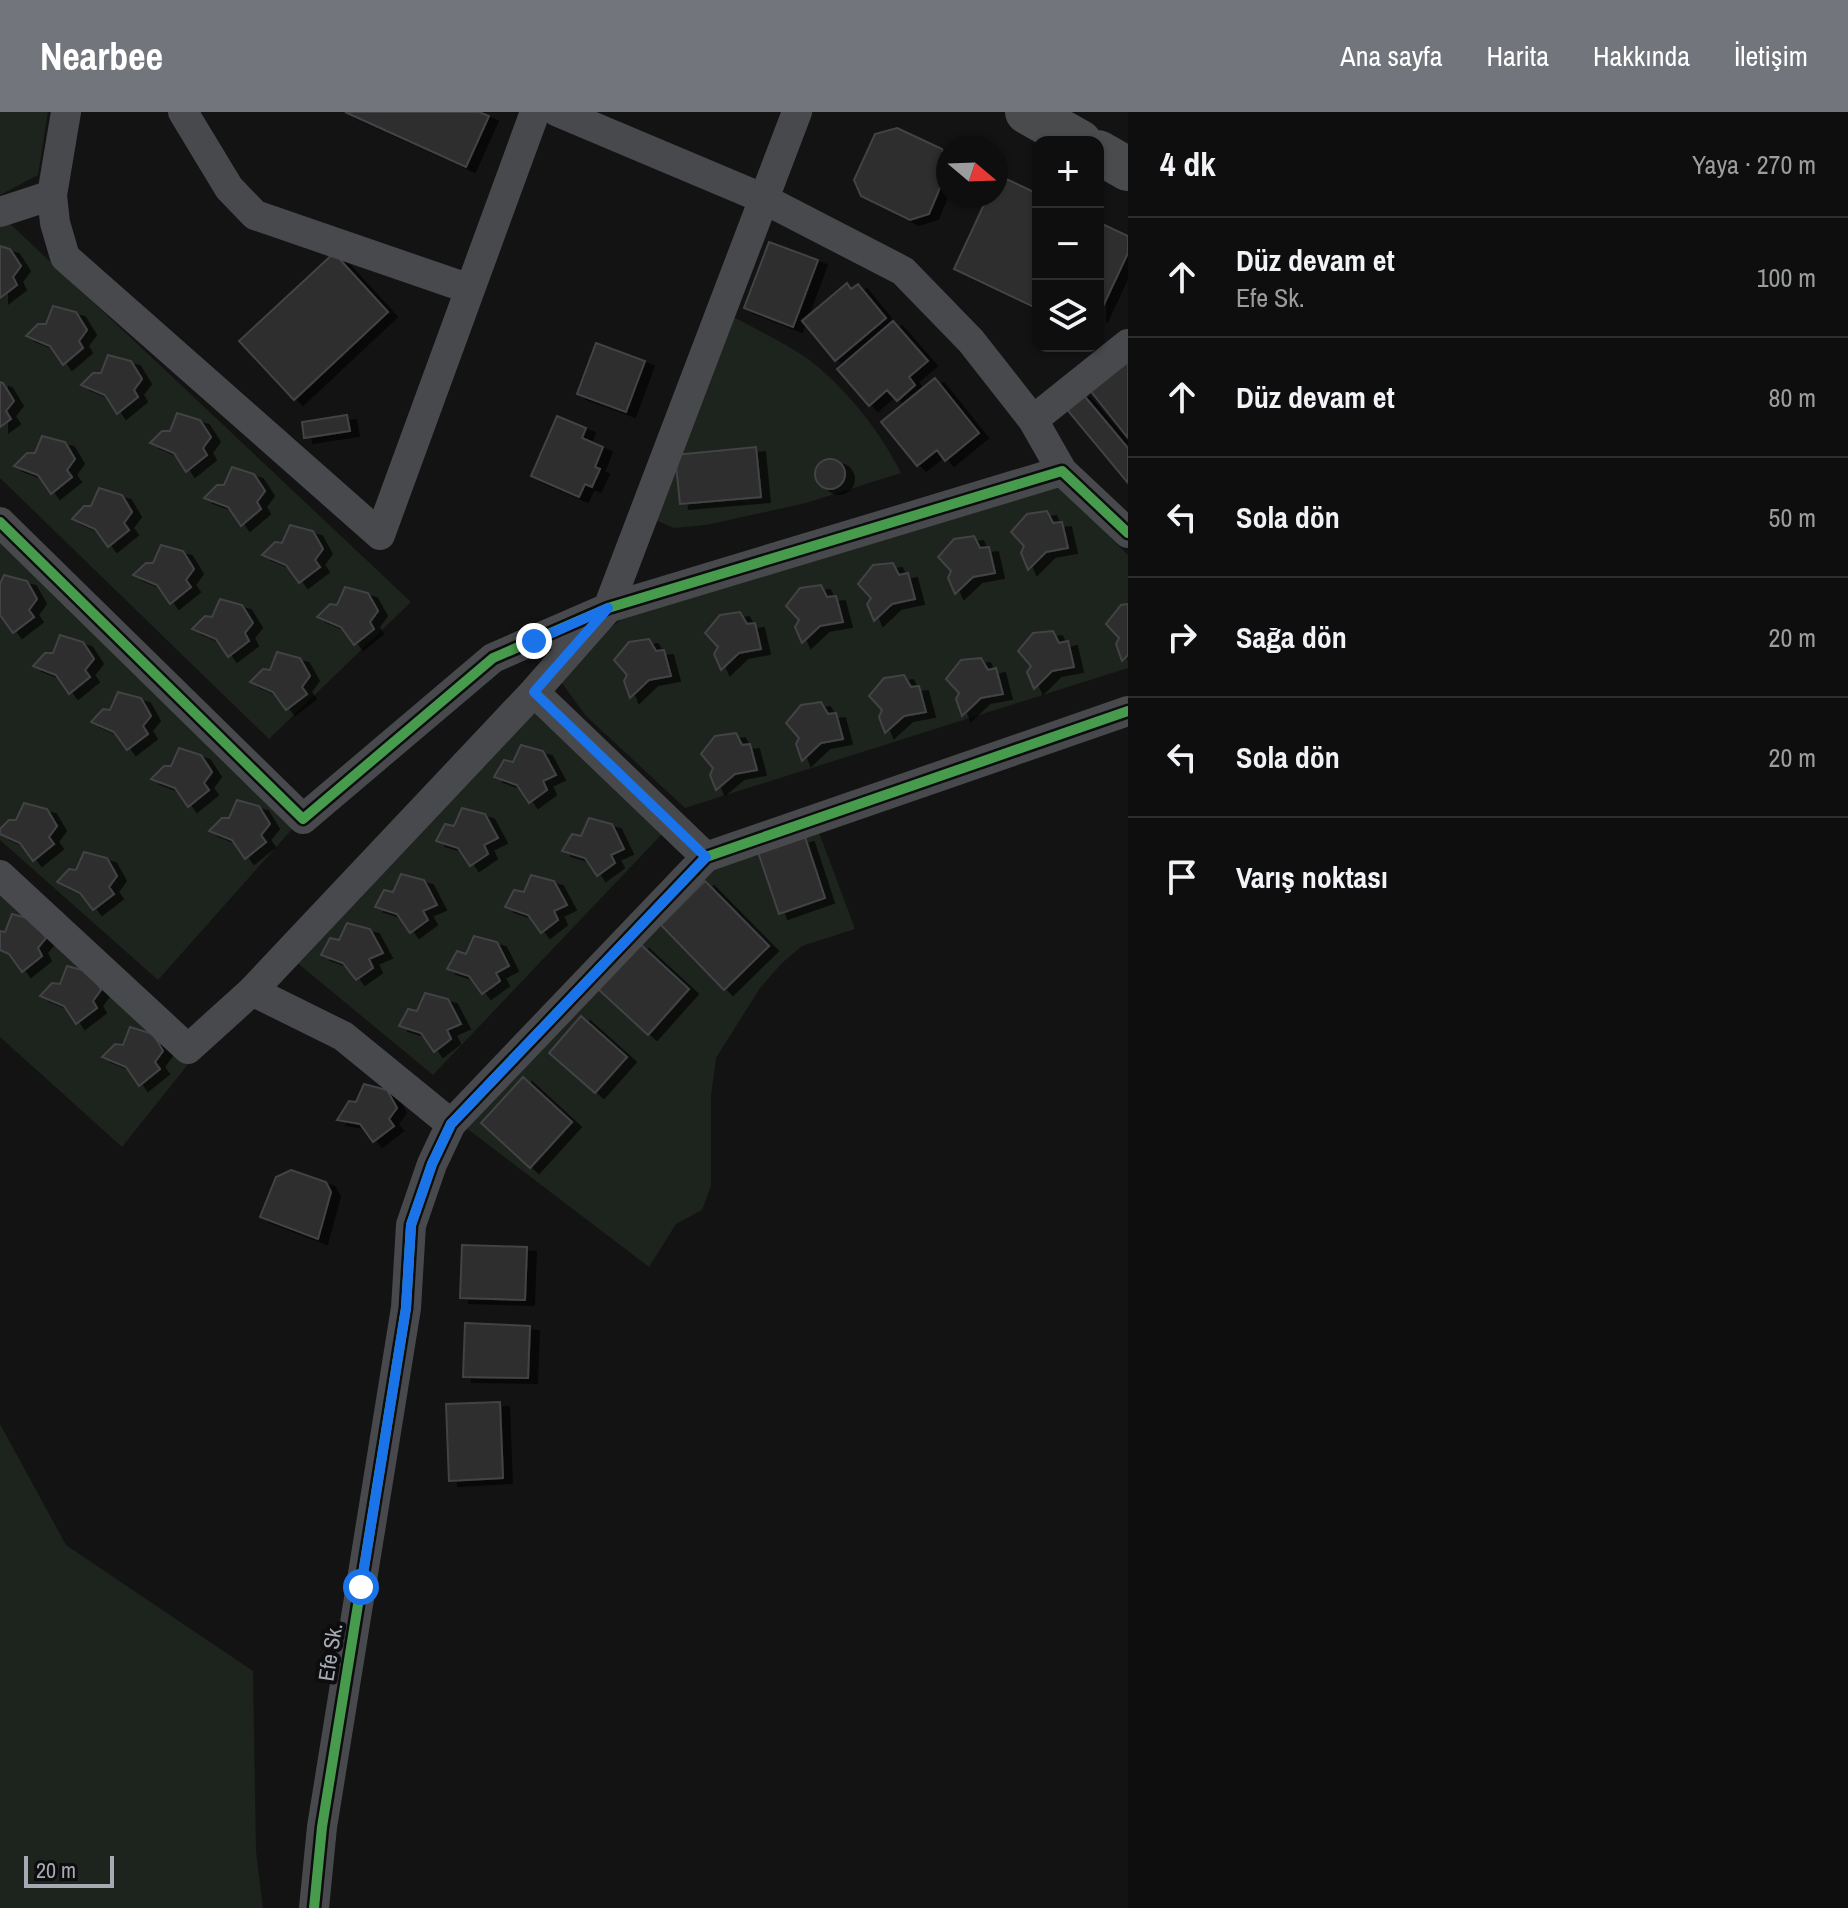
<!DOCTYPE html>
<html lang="tr">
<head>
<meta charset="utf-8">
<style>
  body { margin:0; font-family:"Archivo Narrow",sans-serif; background:#1c1c1c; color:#f1f3f6 }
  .controls { position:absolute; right:24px; top:24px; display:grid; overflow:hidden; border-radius:16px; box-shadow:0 2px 6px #0004 }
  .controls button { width:72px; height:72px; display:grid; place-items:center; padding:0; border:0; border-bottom:2px solid #2e2e2e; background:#0e0e0e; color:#f1f3f6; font:40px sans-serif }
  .compass { position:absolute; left:936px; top:24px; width:72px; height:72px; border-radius:50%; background:#0e0e0e; box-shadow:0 2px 6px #0004; rotate:109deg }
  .scale { position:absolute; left:24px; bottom:20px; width:90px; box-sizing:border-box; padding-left:8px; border:4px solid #a5aab3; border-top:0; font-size:22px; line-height:28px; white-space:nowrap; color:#a5aab3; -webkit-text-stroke:6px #0d0d0f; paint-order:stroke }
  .stop { position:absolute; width:24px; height:24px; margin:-18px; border:6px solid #1a73e8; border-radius:50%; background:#fff }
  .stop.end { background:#1a73e8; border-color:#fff; box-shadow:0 2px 8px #0008 }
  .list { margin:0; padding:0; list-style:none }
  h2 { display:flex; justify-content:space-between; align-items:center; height:104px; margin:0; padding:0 32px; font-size:34px }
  h2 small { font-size:26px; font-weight:400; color:#9b9c9e }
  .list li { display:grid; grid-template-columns:52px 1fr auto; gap:24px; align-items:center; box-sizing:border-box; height:120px; padding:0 32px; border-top:2px solid #2e2e2e }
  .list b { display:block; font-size:30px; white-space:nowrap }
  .list p { margin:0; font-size:26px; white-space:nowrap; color:#9b9c9e }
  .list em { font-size:26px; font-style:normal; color:#9b9c9e }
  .icon { flex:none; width:44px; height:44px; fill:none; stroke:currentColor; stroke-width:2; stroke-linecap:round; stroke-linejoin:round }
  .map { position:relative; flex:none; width:1128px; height:1796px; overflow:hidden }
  header { display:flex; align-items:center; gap:48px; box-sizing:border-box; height:112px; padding:0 40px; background:#72757b; color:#fff }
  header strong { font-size:38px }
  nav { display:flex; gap:44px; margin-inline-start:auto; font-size:28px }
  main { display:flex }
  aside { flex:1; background:#0e0e0e }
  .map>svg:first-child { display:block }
</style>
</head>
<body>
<header>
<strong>Nearbee</strong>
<nav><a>Ana sayfa</a><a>Harita</a><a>Hakkında</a><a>İletişim</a></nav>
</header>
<main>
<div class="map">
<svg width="1128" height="1796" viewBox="0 0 1128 1796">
  <defs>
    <filter id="shadow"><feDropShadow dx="9" dy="5" stdDeviation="0" flood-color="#0009"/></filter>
  </defs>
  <rect width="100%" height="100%" fill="#131313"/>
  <path fill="#1d231d" d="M0,0H48L38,63L0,83Z
    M5,107L411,490L269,627L0,366V112Z
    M726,201C753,216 795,235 817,254C852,284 881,321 901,361L806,391L706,413L674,416L650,406Z
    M1057,372L1128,443V556L685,696L586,604L556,563L588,533L623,506Z
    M0,430L295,714L158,868L0,728Z
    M530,597L663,721L433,963L295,849Z
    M817,715L855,817L802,834L782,851L760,876L716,946L711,984V1074L702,1098L676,1112L649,1155L465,1015L709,756Z
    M0,773L190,950L122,1035L0,925Z
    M0,1312L66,1433L253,1559L256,1739L263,1796H0Z"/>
  <path fill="#2d2d2e" stroke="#424346" stroke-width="2" filter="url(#shadow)" d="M345,0H479L489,4L466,55Z
    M897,16L942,37L948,57L929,102L910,108L861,84L854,68L875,22Z
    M998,63L1038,82V197L954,157L988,84H996Z
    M1098,110L1128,124V141L1098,205Z
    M769,130L818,148L793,215L744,196Z
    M0,134L10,137L21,154L13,165L17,173L0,186Z
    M334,141L388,200L294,288L239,229Z
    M847,171L851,177L858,172L886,206L835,249L802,209Z
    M53,194L76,200L87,218L79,229L83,236L63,253L50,234L26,224L38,212H46Z
    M893,209L928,249L909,265L915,273L897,289L887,278L869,294L837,257Z
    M596,231L645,249L626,300L577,282Z
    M108,243L131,249L142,267L134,278L138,285L117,302L105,283L81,273L93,261H101Z
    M1128,246V326L1089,277Z
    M935,266L979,321L945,349L937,338L917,354L881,310Z
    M0,270L3,271L14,289L6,299L11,307L0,315Z
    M1081,280L1128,336V371L1064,294Z
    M177,301L200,308L211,325L203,336L207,343L186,360L174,341L150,331L162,319H170Z
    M347,303L350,319L304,326L302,310Z
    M557,304L586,316L582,326L603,335L595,355L600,357L592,375L585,372L579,385L531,364Z
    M42,324L65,330L75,347L67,358L72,365L51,382L38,363L14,354L27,341H35Z
    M756,335L761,385L680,392L675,343Z
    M815 362a15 15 0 1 1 30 0a15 15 0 1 1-30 0Z
    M232,355L254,362L265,379L257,390L261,397L241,414L228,395L204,386L217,373H224Z
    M99,376L122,383L132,400L124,411L129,418L108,435L95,417L72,407L84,394H91Z
    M1047,399L1053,411L1062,410L1068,436L1046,440L1028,458L1021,441L1024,434L1011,420L1027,402Z
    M290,413L313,419L323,437L315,448L320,455L299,471L286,453L262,443L275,430L282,431Z
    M974,424L980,436L989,435L995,461L973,465L955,482L948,466L951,459L938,445L954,427Z
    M161,433L183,439L194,457L186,468L191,475L170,492L157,473L133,463L146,451H153Z
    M893,451L899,463L908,461L915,487L892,492L874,509L867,492L871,486L858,472L873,453Z
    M4,463L27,469L37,487L29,498L34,505L13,521L0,503V472Z
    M821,473L827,485L836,484L843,510L820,514L802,531L795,515L799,508L786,494L800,476Z
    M345,475L368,481L378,499L370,510L374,517L354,533L341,515L317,505L330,492L337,493Z
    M220,487L242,493L253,511L245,521L249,529L228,545L216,527L192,517L205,504L212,505Z
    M1128,492V543L1122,549L1116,532L1119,526L1106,512L1121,493Z
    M740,500L747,512L755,511L761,537L739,541L721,558L714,542L718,535L705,521L720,503Z
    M1053,519L1059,531L1068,529L1074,555L1052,559L1034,577L1027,560L1031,554L1018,539L1033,521Z
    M60,523L83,530L94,547L85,558L90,565L69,582L56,563L33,554L45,541H53Z
    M649,527L656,539L664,538L671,564L649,568L630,586L624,569L627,563L614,548L629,530Z
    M277,540L300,546L310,564L302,575L307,582L286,598L273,580L250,570L263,557L270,558Z
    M981,546L988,558L996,556L1003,582L981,586L962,604L956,587L959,581L946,567L961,548Z
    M904,563L911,575L919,574L926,600L904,604L885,621L879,605L882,598L869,584L884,566Z
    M118,580L141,586L151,604L143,614L148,622L127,638L114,620L91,610L103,597L110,598Z
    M821,590L828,602L836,601L843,627L821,631L802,649L796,632L799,626L786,611L801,593Z
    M736,621L742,633L750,632L757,658L735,662L716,678L710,663L713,656L701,642L715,624Z
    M521,633L543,639L556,663L543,669L547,678L529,691L517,673L494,665L504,648L513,650Z
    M179,636L201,643L212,660L204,671L209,678L188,695L175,676L151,667L164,654H171Z
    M237,688L259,694L270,712L261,723L266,730L245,747L232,728L209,719L222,706H229Z
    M24,691L47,697L57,714L49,725L54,732L33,749L20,731L0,722V717L9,708H16Z
    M462,696L485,702L498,726L484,733L488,742L470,754L458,736L436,729L445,712L454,714Z
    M589,706L612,712L624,737L611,743L615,751L597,764L585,746L562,739L572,722L581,724Z
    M805,725L825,786L779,802L758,740Z
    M84,740L107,746L117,764L109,775L114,782L93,798L80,781L57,770L69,757L76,758Z
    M401,762L424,768L437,793L423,799L428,808L410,821L397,802L375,795L384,778L393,780Z
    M531,763L554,769L567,793L554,799L558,808L541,821L528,803L505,795L514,778L524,780Z
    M705,769L769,834L724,878L661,813Z
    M12,802L35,808L46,826L38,836L42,844L22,860L9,842L0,838V819L5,820Z
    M347,811L370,817L383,841L369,847L373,856L356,868L343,851L321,843L330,826L339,828Z
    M474,824L497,830L509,854L496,861L500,869L482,882L469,864L447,857L457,839L466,842Z
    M640,832L689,877L648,923L598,877Z
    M67,854L90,860L101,878L93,889L97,896L76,912L64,894L40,884L52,871L60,872Z
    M425,881L448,887L461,912L447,918L451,927L434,940L421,921L399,914L408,897L417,899Z
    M581,904L627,945L595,981L549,941Z
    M130,915L153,922L163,939L155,950L160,957L139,974L126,955L102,945L115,932L123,933Z
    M523,965L572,1010L530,1056L481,1011Z
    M364,972L387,978L397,996L389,1007L394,1014L373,1030L360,1012L337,1008L349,989L356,990Z
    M291,1058L326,1070L331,1080L318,1127L260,1105L276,1065Z
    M462,1133L527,1135L525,1188L460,1186Z
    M465,1211L530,1214L528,1266L463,1265Z
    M500,1290L503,1366L449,1369L446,1292Z"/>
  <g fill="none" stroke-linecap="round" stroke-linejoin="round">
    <path stroke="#47494c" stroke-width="30" d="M66,0L52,83L55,111L65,145L380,423L535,0
      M183,0L229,76L255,103L470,177
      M558,0L762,86L903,159L971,229L1033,308L1062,359
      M0,100L52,83
      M1033,308L1128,232
      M0,410L303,707L493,546L608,496L1062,359L1128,421
      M534,580L706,745
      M0,763L188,937L252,879L343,924L451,1012
      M252,879L534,580L608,496L797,0
      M314,1796L322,1715L406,1196L411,1113L432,1052L451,1012L706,745L1128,599"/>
    <path stroke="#4a4b4d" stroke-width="44" d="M1027,0L1080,30
      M1098,40L1128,57"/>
    <g stroke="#0d0d0f" stroke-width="15">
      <path id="cycleway" d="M0,410L303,707L493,546L608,496L1062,359L1128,421
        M314,1796L322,1715L406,1196L411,1113L432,1052L451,1012L706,745L1128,599"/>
    </g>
    <use href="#cycleway" stroke="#469c4c" stroke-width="10"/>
  </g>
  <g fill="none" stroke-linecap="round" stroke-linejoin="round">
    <path stroke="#1a73e8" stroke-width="10" d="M361,1475L406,1196L411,1113L432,1052L451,1012L706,745L534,580L608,496L534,529"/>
  </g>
  <g text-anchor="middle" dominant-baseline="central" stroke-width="8" stroke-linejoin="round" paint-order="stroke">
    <g font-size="22" fill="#a5aab3" stroke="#0d0d0f">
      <text transform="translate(330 1540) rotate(-81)">Efe Sk.</text>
    </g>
  </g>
</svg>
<div class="controls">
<button>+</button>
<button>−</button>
<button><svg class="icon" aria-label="layers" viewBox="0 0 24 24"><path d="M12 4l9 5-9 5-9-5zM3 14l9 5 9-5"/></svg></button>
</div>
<svg class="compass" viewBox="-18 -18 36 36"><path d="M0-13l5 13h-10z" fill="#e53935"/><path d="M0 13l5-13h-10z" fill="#9b9c9e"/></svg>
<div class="scale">20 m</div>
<div class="stop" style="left:361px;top:1475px"></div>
<div class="stop end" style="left:534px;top:529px"></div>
</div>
<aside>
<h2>4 dk<small>Yaya · 270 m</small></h2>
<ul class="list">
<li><svg class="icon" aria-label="ahead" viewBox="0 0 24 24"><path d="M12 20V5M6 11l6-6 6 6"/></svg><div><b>Düz devam et</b><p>Efe Sk.</p></div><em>100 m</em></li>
<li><svg class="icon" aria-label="ahead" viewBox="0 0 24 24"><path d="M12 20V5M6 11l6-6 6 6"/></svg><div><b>Düz devam et</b></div><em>80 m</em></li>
<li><svg class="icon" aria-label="left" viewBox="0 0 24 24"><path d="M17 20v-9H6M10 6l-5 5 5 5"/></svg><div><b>Sola dön</b></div><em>50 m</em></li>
<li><svg class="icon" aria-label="right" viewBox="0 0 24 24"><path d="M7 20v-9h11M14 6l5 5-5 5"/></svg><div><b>Sağa dön</b></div><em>20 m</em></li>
<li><svg class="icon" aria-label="left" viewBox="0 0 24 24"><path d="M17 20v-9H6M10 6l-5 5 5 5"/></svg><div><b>Sola dön</b></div><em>20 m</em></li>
<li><svg class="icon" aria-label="arrive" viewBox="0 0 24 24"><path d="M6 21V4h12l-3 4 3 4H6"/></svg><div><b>Varış noktası</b></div></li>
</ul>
</aside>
</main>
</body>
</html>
